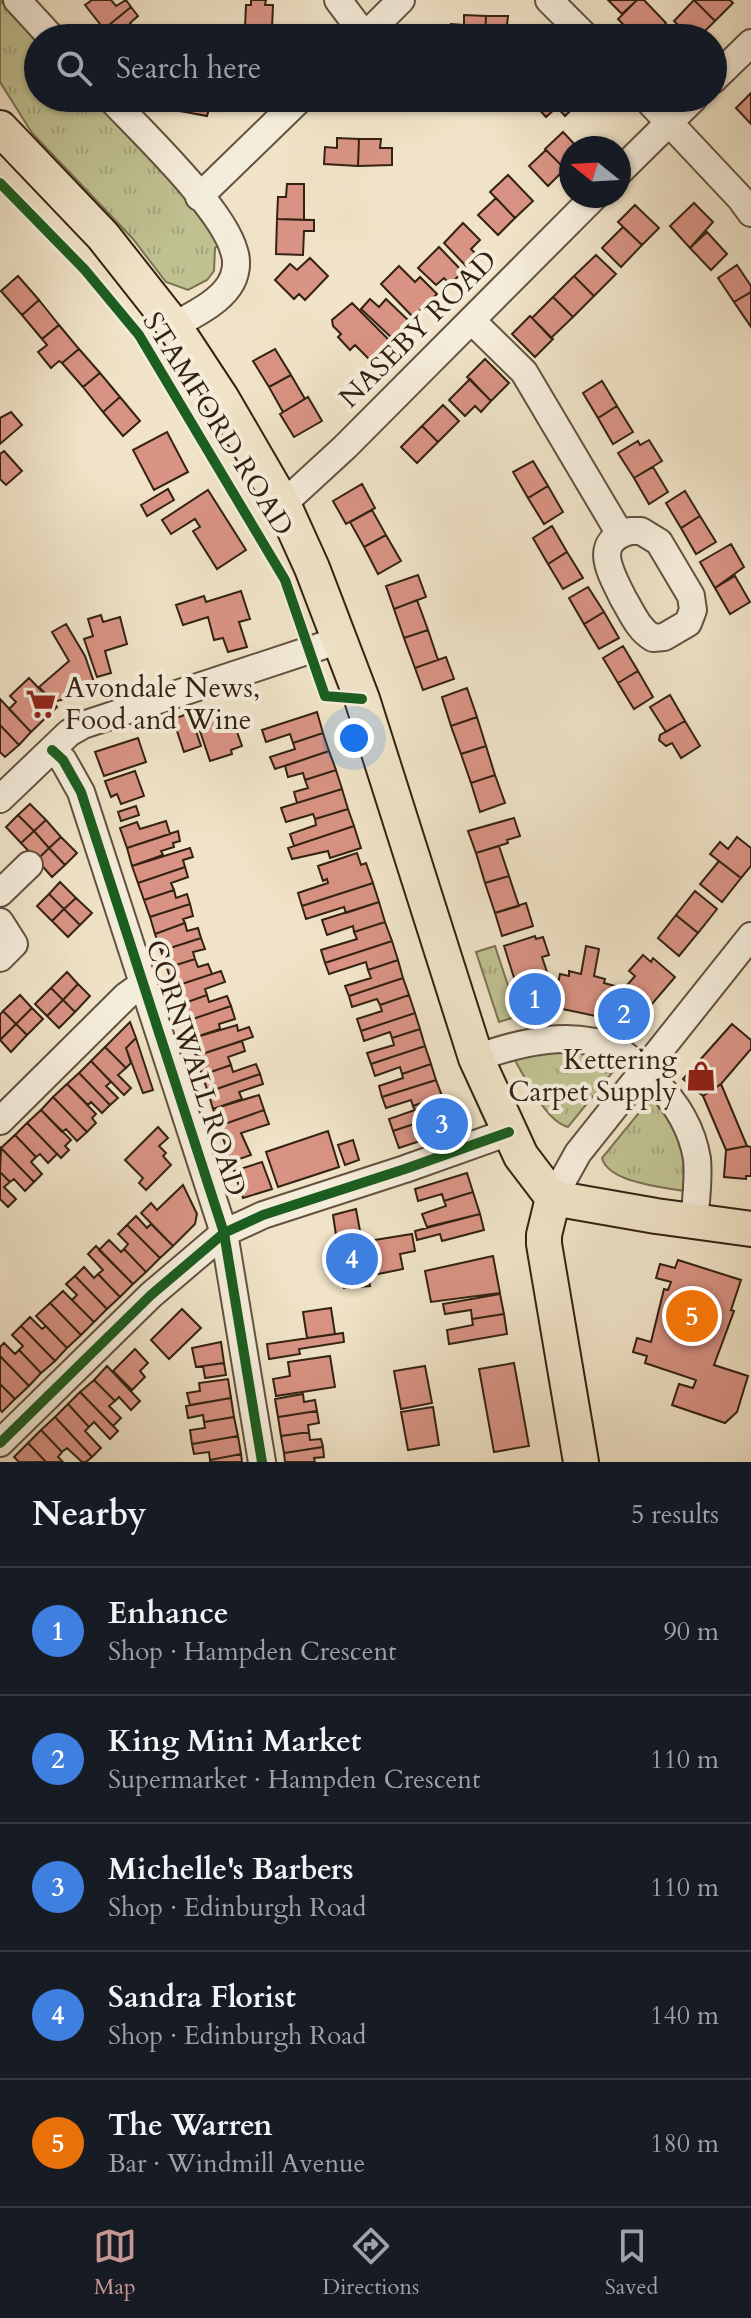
<!DOCTYPE html>
<html lang="en">
<head>
<meta charset="utf-8">
<style>
  body { margin:0; font-family:Cardo,serif; background:#20242c; color:#f1f3f6 }
  .compass { position:absolute; left:559px; top:136px; width:72px; height:72px; border-radius:50%; background:#171b24; box-shadow:0 2px 6px #0004; rotate:288deg }
  .you { position:absolute; left:354px; top:738px; width:28px; height:28px; margin:-20px; border:6px solid #fff; border-radius:50%; background:#1a73e8; box-shadow:0 0 0 12px #1a73e833 }
  .badge { display:grid; place-items:center; width:52px; height:52px; border-radius:50%; background:#c59692; color:#fff; font-size:26px; font-weight:700 }
  .pin { position:absolute; translate:-50% -50%; border:4px solid #fff; box-shadow:0 2px 8px #0006 }
  .list { margin:0; padding:0; list-style:none }
  h2 { display:flex; justify-content:space-between; align-items:center; height:104px; margin:0; padding:0 32px; font-size:34px }
  h2 small { font-size:26px; font-weight:400; color:#9ea1a6 }
  .list li { display:grid; grid-template-columns:52px 1fr auto; gap:24px; align-items:center; box-sizing:border-box; height:128px; padding:0 32px; border-top:2px solid #363941 }
  .list b { display:block; font-size:30px; white-space:nowrap }
  .list p { margin:0; font-size:26px; white-space:nowrap; color:#9ea1a6 }
  .list em { font-size:26px; font-style:normal; color:#9ea1a6 }
  .icon { flex:none; width:44px; height:44px; fill:none; stroke:currentColor; stroke-width:2; stroke-linecap:round; stroke-linejoin:round }
  .map { position:relative; flex:none; width:751px; height:1462px; overflow:hidden }
  .search { position:absolute; background:#171b24; box-shadow:0 2px 6px #0004; left:24px; right:24px; top:24px; height:88px; display:flex; align-items:center; gap:20px; box-sizing:border-box; padding:0 28px; border-radius:44px; color:#9ea1a6; font-size:30px }
  .sheet { height:744px; background:#171b24 }
  nav { display:flex; justify-content:space-around; align-items:center; box-sizing:border-box; height:112px; border-top:2px solid #363941; background:#171b24; font-size:22px; color:#9ea1a6 }
  nav a { display:grid; justify-items:center; gap:4px }
  nav .on { color:#c59692 }
  .map>svg:first-child { display:block }
</style>
</head>
<body>
<div class="map">
<svg width="751" height="1462" viewBox="0 0 751 1462">
  <defs>
    <pattern id="grass-tufts" width="24" height="20" patternUnits="userSpaceOnUse" patternTransform="scale(2)"><rect width="24" height="20" fill="#c0c191"/><path d="M3 7l-1-3M5 7V3M7 7l1-3M15 17l-1-3M17 17v-4M19 17l1-3" fill="none" stroke="#a5a67c"/></pattern>
  </defs>
  <rect width="100%" height="100%" fill="#f0e3c7"/>
  <filter id="stains"><feTurbulence type="fractalNoise" baseFrequency=".0025" numOctaves="4"/><feColorMatrix values="0 0 0 0 .2 0 0 0 0 .09 0 0 0 0 .02 0 0 0 .5 -.17"/></filter>
  <radialGradient id="worn" r=".72"><stop offset=".6" stop-color="#630" stop-opacity="0"/><stop offset="1" stop-color="#630" stop-opacity=".3"/></radialGradient>
  <path fill="url(#grass-tufts)" stroke="#7a7252" stroke-width="2" d="M0,0L38,41V98H94C140,144 183,191 219,245L215,248L214,271L207,280L188,290L166,282L133,239L32,133L0,82Z
    M495,946L518,1016L499,1022L476,952Z
    M537,1050L599,1053L620,1063L568,1127C546,1122 525,1077 513,1057Z
    M651,1098L667,1109L687,1160L683,1191C661,1187 608,1182 602,1158Z"/>
  <path fill="#d99384" stroke="#332212" stroke-width="2" d="M92,0H111L116,6L126,0L131,7L104,29L85,5Z
    M251,0H266L265,5H273L272,28L245,27L246,5H251Z
    M608,0H637L622,14Z
    M637,0H644L666,23L651,38H636L618,19Z
    M694,0H730L733,3L715,21Z
    M694,0L715,21L698,38H680L675,34L681,28L674,21Z
    M131,7L138,16L130,23L142,37L112,38L104,29Z
    M464,15L486,16L485,38H451V24L464,25Z
    M486,16H508L507,25H519V38H485Z
    M245,27L272,28V38H245Z
    M751,93V124L736,108Z
    M152,98H188L185,112L163,109L164,103L152,101Z
    M188,98H224L221,111L209,109L207,116L185,112Z
    M387,98H422V104L387,102Z
    M422,98H455V103L422,104Z
    M543,98H584L565,116L557,107L546,117L536,106Z
    M563,132L578,148H571V166L566,170L545,149Z
    M337,138L359,139L358,166L324,164L325,147L337,148Z
    M359,139H381L380,148H392V165L358,166Z
    M546,150L565,169L548,186L529,166Z
    M508,175L533,201L515,218L490,192Z
    M287,184H304V220L277,219L278,197H286Z
    M496,198L515,218L498,235L478,215Z
    M694,203L713,222L690,248L670,226Z
    M635,205L659,228L642,245L618,222Z
    M277,219L314,220V231H304L303,255L276,254Z
    M463,223L480,240L471,249L477,255L466,266L444,243Z
    M623,227L642,245L621,267L602,248Z
    M707,232L727,254L711,270L690,248Z
    M439,247L463,272L450,284L444,278L436,285L418,268Z
    M596,255L616,274L594,296L574,276Z
    M310,258L328,276L305,300L299,294L294,299L275,280L290,264L297,270Z
    M737,265L751,286V292L734,302L718,278Z
    M399,266L415,282L420,277L437,294L413,317L381,284Z
    M18,276L39,300L22,315L1,291Z
    M574,276L594,296L573,317L553,297Z
    M751,292V327L734,302Z
    M553,297L573,317L551,338L532,318Z
    M370,299L379,307L386,299L409,321L392,338L361,309Z
    M39,300L59,325L42,339L22,315Z
    M352,303L391,342L371,361L355,345L350,350L338,337L341,334L333,326L332,320Z
    M530,316L553,339L535,357L512,334Z
    M59,325L79,349L62,363L59,361L51,368L38,352L47,345L42,339Z
    M79,349L100,373L83,387L62,363Z
    M275,349L291,375L269,387L253,361Z
    M485,359L509,383L491,401L467,377Z
    M100,373L120,397L103,412L83,387Z
    M291,375L305,399L283,412L269,387Z
    M470,379L491,401L481,412L475,406L465,416L449,400Z
    M602,381L617,406L598,418L583,393Z
    M120,397L140,421L123,436L103,412Z
    M308,397L322,421L294,437L280,414Z
    M443,405L459,421L438,442L422,426Z
    M617,406L633,432L613,444L598,418Z
    M11,412L22,425L0,444V418Z
    M422,426L438,442L417,463L401,447Z
    M167,432L188,472L154,490L133,450Z
    M649,440L662,461L634,478L618,453L638,441L640,445Z
    M4,451L22,471L6,485L0,479V454Z
    M533,461L548,486L528,498L513,472Z
    M653,467L668,492L649,504L634,478Z
    M362,484L375,508L346,524L333,501Z
    M548,486L563,512L544,524L528,498Z
    M168,489L174,500L147,516L141,505Z
    M208,490L246,550L217,569L193,531L200,527L195,519L171,534L162,520Z
    M685,491L700,516L681,528L666,503Z
    M372,510L386,535L364,547L350,522Z
    M700,516L716,542L696,554L681,528Z
    M552,526L567,552L548,564L533,538Z
    M386,535L401,561L378,574L364,547Z
    M731,544L744,567L715,588L700,562Z
    M567,552L583,578L563,589L548,564Z
    M418,575L426,597L394,609L386,586Z
    M735,576L750,602L730,614L715,588Z
    M588,587L604,612L584,624L569,598Z
    M241,591L250,619L239,622L247,647L228,652L223,638L214,640L208,617L183,625L176,605L204,596L206,602Z
    M417,600L428,630L404,638L394,609Z
    M604,612L619,638L599,649L584,624Z
    M101,615L103,622L120,617L127,644L105,651L111,673L97,677L84,639L93,636L88,619Z
    M66,624L85,656L97,691L53,702L39,687L69,661L52,632Z
    M428,630L438,660L415,668L404,638Z
    M623,646L638,671L618,683L603,658Z
    M446,657L454,679L423,690L415,668Z
    M638,671L653,697L634,709L618,683Z
    M29,678L57,707L31,732L9,709L16,702L10,696Z
    M467,688L477,717L451,726L442,697Z
    M670,695L685,721L666,732L650,707Z
    M0,699L31,732L19,745L0,725Z
    M218,711L224,729L235,726L242,746L231,750L232,754L210,761L196,719Z
    M317,712L323,733L293,743L290,734L266,742L262,730Z
    M190,713L201,746L184,752L173,719Z
    M477,717L486,746L461,754L451,726Z
    M685,721L700,746L681,758L672,743L666,746L659,740L660,735Z
    M0,725L19,745L5,757L0,752Z
    M323,733L329,751L275,769L270,757L295,749L293,743Z
    M138,738L146,762L104,776L95,752Z
    M486,746L495,775L471,783L461,754Z
    M329,751L336,770L305,780L303,773L288,777L285,766Z
    M336,770L342,789L297,803L294,792L308,788L305,780Z
    M135,771L144,796L121,804L117,794L111,797L105,781Z
    M495,775L505,803L480,812L471,783Z
    M342,789L348,809L315,819L313,814L286,822L281,808Z
    M30,804L46,820L34,831L18,815Z
    M136,806L139,815L121,821L118,812Z
    M348,809L354,826L294,846L290,834L316,825L315,819Z
    M18,815L34,831L21,843L6,827Z
    M514,818L520,836L507,840L508,843L476,853L468,831Z
    M46,820L61,837L49,848L34,831Z
    M166,821L170,834L127,848L120,828L137,822L140,829Z
    M354,826L361,848L330,858L328,851L292,859L288,848Z
    M34,831L49,848L37,860L21,843Z
    M178,831L180,841L173,843L174,847L161,851L163,855L132,866L127,848Z
    M61,837L77,853L65,865L49,848Z
    M737,837L751,848V866L741,878L710,854L720,842L728,849Z
    M499,846L509,876L485,883L476,853Z
    M49,848L65,865L52,877L37,860Z
    M190,848L193,857L183,860L185,867L138,883L132,866Z
    M357,853L361,865L366,863L373,883L302,906L298,893L328,883L327,879L323,881L318,866Z
    M719,861L741,878L722,902L700,884Z
    M185,867L188,877L171,883L174,890L144,900L138,883Z
    M509,876L519,906L495,913L485,883Z
    M60,882L76,898L64,909L49,894Z
    M373,883L379,902L346,913L344,907L306,919L302,906Z
    M174,890L176,898L187,894L190,904L150,917L144,900Z
    M695,891L717,909L698,933L676,915Z
    M49,894L64,909L52,921L37,906Z
    M76,898L92,913L80,925L64,909Z
    M379,902L385,922L354,932L353,926L327,935L322,920Z
    M526,903L533,926L502,936L495,913Z
    M190,904L193,916L183,919L185,923L155,934L150,917Z
    M64,909L80,925L68,937L52,921Z
    M676,915L698,933L679,956L658,938Z
    M385,922L392,941L325,963L321,950L357,939L354,932Z
    M185,923L187,931L198,928L201,938L161,951L155,934Z
    M535,936L536,939L543,937L549,955L542,957L549,978L558,980L553,1007L526,1016L504,946Z
    M201,938L205,949L193,952L195,959L167,968L161,951Z
    M392,941L398,960L368,970L366,962L329,974L325,963Z
    M586,946L599,949L594,976L605,979L604,983L615,986L605,1018L553,1007L560,974L569,976V971L581,974Z
    M643,955L651,962L653,958L675,977L640,1018L643,1020L628,1037L605,1018L610,996L616,998L635,976L629,971Z
    M195,959L198,967L208,964L212,974L173,987L167,968Z
    M398,960L403,978L349,996L345,986L371,978L368,970Z
    M221,971L225,982L205,989L207,995L179,1005L173,987Z
    M67,972L78,984L63,1000L51,988Z
    M403,978L409,995L380,1005L377,999L352,1007L349,996Z
    M78,984L90,996L75,1012L63,1000Z
    M51,988L63,1000L47,1016L35,1004Z
    M20,995L32,1008L16,1024L3,1011Z
    M207,995L209,1002L227,996L231,1006L184,1022L179,1005Z
    M409,995L415,1013L361,1031L357,1019L382,1011L380,1005Z
    M63,1000L75,1012L59,1028L47,1016Z
    M231,1006L235,1019L219,1024L220,1029L190,1039L184,1022Z
    M32,1008L43,1019L27,1035L16,1024Z
    M3,1011L16,1024L0,1040V1015Z
    M415,1013L420,1029L392,1038L390,1032L364,1041L361,1031Z
    M130,1022L136,1038L126,1048L131,1063L126,1068L105,1047Z
    M16,1024L27,1035L11,1052L0,1040Z
    M732,1024L751,1040V1049L721,1084L703,1096L683,1079Z
    M237,1025L238,1031L249,1027L253,1037L196,1056L190,1039Z
    M420,1029L425,1046L371,1064L367,1053L394,1045L392,1038Z
    M136,1038L153,1090L143,1093L126,1048Z
    M242,1041L245,1051L228,1057L231,1065L202,1075L196,1056Z
    M425,1046L431,1064L402,1074L400,1067L375,1076L371,1064Z
    M105,1047L126,1068L118,1075L131,1088L124,1095L91,1061Z
    M91,1061L111,1082L106,1086L118,1098L110,1105L79,1073Z
    M256,1064L260,1074L208,1092L202,1075L231,1065L233,1072Z
    M431,1064L436,1080L382,1097L379,1086L403,1078L402,1074Z
    M79,1073L110,1105L102,1113L91,1102L88,1105L67,1084Z
    M260,1074L263,1084L239,1092L242,1099L213,1109L208,1092Z
    M436,1080L442,1096L413,1106L411,1100L386,1108L382,1097Z
    M67,1084L96,1114L92,1118L96,1123L87,1132L53,1097Z
    M721,1084L747,1146L726,1150L703,1096Z
    M259,1095L264,1110L219,1126L213,1109Z
    M442,1096L447,1113L393,1131L389,1119L415,1110L413,1106Z
    M53,1097L87,1132L77,1141L66,1129L62,1132L41,1110Z
    M41,1110L71,1140L65,1146L69,1150L61,1158L27,1123Z
    M264,1110L269,1124L241,1133L251,1155L231,1162L219,1126Z
    M447,1113L451,1126L447,1132L399,1148L393,1131Z
    M27,1123L57,1154L48,1163L40,1154L36,1157L15,1135Z
    M158,1127L168,1138L159,1146L166,1153L163,1156L171,1165L146,1190L139,1183L143,1178L125,1160Z
    M328,1131L339,1167L278,1187L266,1152Z
    M15,1135L36,1157L31,1162L42,1174L34,1182L1,1148Z
    M353,1140L359,1160L345,1165L338,1145Z
    M747,1146L751,1147V1176H746V1179L724,1177L726,1150Z
    M1,1148L34,1182L25,1191L14,1179L10,1182L0,1172Z
    M262,1162L272,1189L243,1198L234,1171Z
    M0,1172L10,1182L4,1187L16,1199L8,1207L0,1199Z
    M467,1173L473,1192L444,1201L442,1194L418,1201L415,1189Z
    M183,1185L197,1214L195,1224L173,1246L141,1213L151,1203L157,1210Z
    M473,1192L480,1214L427,1227L422,1214L446,1206L444,1201Z
    M356,1209L370,1286L344,1288L333,1215Z
    M480,1214L484,1230L442,1241L440,1234L417,1240L415,1231Z
    M136,1216L147,1228L151,1224L173,1246L160,1258L127,1225Z
    M127,1225L160,1258L146,1272L124,1249L128,1244L118,1234Z
    M412,1234L415,1251L400,1254L403,1269L368,1276L362,1242Z
    M109,1240L121,1252L124,1249L146,1272L133,1284L99,1250Z
    M96,1246L133,1284L120,1297L98,1274L103,1270L88,1254Z
    M493,1256L500,1293L431,1302L425,1271Z
    M678,1260L741,1280L731,1310L734,1311L714,1365L748,1376L737,1412L725,1423L672,1405L679,1384L693,1388L696,1380L645,1363L647,1356L633,1352L637,1338L651,1342L664,1289L668,1290L671,1282L656,1278L660,1264L675,1268Z
    M84,1267L94,1278L98,1274L120,1297L107,1309L75,1276Z
    M75,1276L107,1309L94,1322L72,1300L77,1295L66,1284Z
    M63,1291L94,1322L81,1335L50,1303Z
    M500,1294L504,1314L472,1319L471,1310L445,1314L443,1304Z
    M50,1303L81,1335L67,1348L36,1316Z
    M331,1308L335,1334L307,1338L303,1312Z
    M182,1309L201,1328L169,1359L151,1340Z
    M504,1314L507,1334L449,1344L447,1330L473,1325L472,1319Z
    M30,1317L42,1329L46,1326L67,1348L55,1361L21,1326Z
    M21,1326L55,1361L41,1373L19,1350L23,1346L12,1335Z
    M343,1333L344,1342L299,1349L300,1354L269,1359L267,1344Z
    M221,1342L224,1363L196,1367L192,1348Z
    M4,1343L15,1354L19,1350L41,1373L29,1386L0,1356V1347Z
    M135,1349L148,1363L140,1371L145,1377L132,1390L113,1371Z
    M0,1356L29,1386L15,1399L0,1384Z
    M330,1356L335,1387L276,1396L273,1379L290,1376L288,1362Z
    M224,1363L226,1375L205,1378L203,1366Z
    M514,1363L529,1446L494,1452L479,1369Z
    M107,1366L140,1401L131,1410L119,1397L115,1401L94,1380Z
    M425,1366L432,1403L401,1409L394,1371Z
    M228,1379L231,1398L190,1405L187,1393L200,1391L199,1383Z
    M94,1380L115,1401L109,1406L121,1418L113,1426L80,1392Z
    M0,1384L15,1399L2,1412L0,1409Z
    M80,1392L118,1431L110,1439L94,1422L89,1427L68,1404Z
    M303,1394L304,1402L315,1400L317,1411L278,1417L275,1399Z
    M231,1398L234,1417L204,1422L203,1415L188,1418L186,1406Z
    M68,1404L89,1427L85,1431L101,1448L92,1457L55,1417Z
    M433,1407L439,1445L408,1450L401,1412Z
    M317,1411L319,1423L308,1425L309,1432L281,1436L278,1417Z
    M55,1417L92,1457L86,1462H82L67,1448L62,1452L41,1430Z
    M234,1417L238,1436L192,1444L190,1430L205,1428L204,1422Z
    M41,1430L62,1452L58,1457L63,1462H46L28,1443Z
    M309,1432L310,1440L321,1439L323,1447L284,1453L281,1436Z
    M238,1436L241,1454L210,1460L209,1452L194,1454L192,1444Z
    M28,1443L46,1462H19L14,1457Z
    M323,1447L324,1457L314,1458L315,1462H285L284,1453Z
    M241,1454L242,1462H210V1460Z"/>
  <g fill="none" stroke-linecap="round" stroke-linejoin="round">
    <g stroke="#62523f" stroke-width="30">
      <path id="minor" d="M17,0L52,38
        M338,0L365,36
        M549,0L587,38
        M363,38L401,0
        M713,80L751,43
        M110,98C141,131 223,209 234,251C238,262 236,276 229,286C217,304 192,315 174,326
        M646,98L740,198L751,213
        M619,172L694,98
        M199,197L301,98
        M472,321L524,372L620,534
        M283,504L345,447L595,196
        M630,531H641L659,542L691,596L693,610L688,623L664,637L653,638C638,629 632,613 623,598C611,573 591,542 630,531Z
        M52,750L63,760L81,792L224,1233L262,1462
        M0,799L69,733L83,725L340,640
        M0,893L29,865
        M0,922L14,944L0,958
        M476,1058C518,1043 572,1029 615,1049C629,1056 641,1069 653,1080C675,1101 692,1128 697,1159C699,1180 696,1201 694,1221
        M0,1121L126,996L144,983
        M553,1198L578,1153L751,936
        M0,1443L151,1295L224,1233L263,1215L405,1169L509,1132"/>
    </g>
    <g stroke="#332212" stroke-width="38">
      <path id="major" d="M0,128L103,236L174,326L222,399L283,504L312,568L362,699L476,1058L521,1156L553,1198
        M553,1198L544,1235V1244L581,1462
        M553,1198L656,1216L751,1229"/>
    </g>
    <use href="#minor" stroke="#f5eddb" stroke-width="26"/>
    <use href="#major" stroke="#f0e3c7" stroke-width="34"/>
    <g stroke="#f5eddb" stroke-width="15">
      <path id="cycleway" d="M0,183L85,270L139,335L285,580L325,696L362,699
        M52,750L63,760L81,792L224,1233L262,1462
        M0,1443L151,1295L224,1233L263,1215L405,1169L509,1132"/>
    </g>
    <use href="#cycleway" stroke="#1b5e20" stroke-width="10"/>
  </g>
  <defs>
    <g id="supermarket-bare" transform="scale(2.4)"><path d="M-6-5.5h2.5l.6 2H6L4.5 2H-2.5L-4.4-4H-6ZM-1.5 3.2a1.3 1.3 0 1 0 .1 0ZM3 3.2a1.3 1.3 0 1 0 .1 0Z" fill="#8f2418" stroke="#f5eddb" stroke-width="2.5" paint-order="stroke"/></g>
    <g id="shop-bare" transform="scale(2.4)"><path d="M-5-2.5h2.3a2.7 3.5 0 0 1 5.4 0H5L5.5 6h-11ZM-1.5-2.5h3a1.5 2.3 0 0 0-3 0Z" fill="#8f2418" stroke="#f5eddb" stroke-width="2.5" paint-order="stroke"/></g>
  </defs>
  <g fill-rule="evenodd">
    <use href="#supermarket-bare" x="41" y="704"/>
    <use href="#shop-bare" x="701" y="1076"/>
  </g>
  <g text-anchor="middle" dominant-baseline="central" stroke-width="8" stroke-linejoin="round" paint-order="stroke">
    <g font-size="28" fill="#332212" stroke="#f5eddb">
      <text transform="translate(418 329) rotate(-45)">NASEBY ROAD</text>
      <text transform="translate(218 424) rotate(58)">STAMFORD ROAD</text>
      <text transform="translate(196 1068) rotate(72)">CORNWALL ROAD</text>
    </g>
    <g font-size="28" fill="#332212" stroke="#f5eddb" text-anchor="start">
      <text x="65" y="688">Avondale News,<tspan x="65" dy="32">Food and Wine</tspan></text>
      <text x="677" y="1060" text-anchor="end">Kettering<tspan x="677" dy="32">Carpet Supply</tspan></text>
    </g>
  </g>
  <rect width="100%" height="100%" filter="url(#stains)"/>
  <rect width="100%" height="100%" fill="url(#worn)"/>
</svg>
<svg class="compass" viewBox="-18 -18 36 36"><path d="M0-13l5 13h-10z" fill="#e53935"/><path d="M0 13l5-13h-10z" fill="#9ea1a6"/></svg>
<div class="you"></div>
<div class="pin badge" style="left:535px;top:999px;background:#3f7fe0">1</div>
<div class="pin badge" style="left:624px;top:1014px;background:#3f7fe0">2</div>
<div class="pin badge" style="left:442px;top:1124px;background:#3f7fe0">3</div>
<div class="pin badge" style="left:352px;top:1259px;background:#3f7fe0">4</div>
<div class="pin badge" style="left:692px;top:1316px;background:#e8710a">5</div>
<div class="search"><svg class="icon" aria-label="search" viewBox="0 0 24 24"><circle cx="10" cy="10" r="6"/><path d="M15 15l6 6"/></svg>Search here</div>
</div>
<section class="sheet">
<h2>Nearby<small>5 results</small></h2>
<ul class="list">
<li><span class="badge" style="background:#3f7fe0">1</span><div><b>Enhance</b><p>Shop · Hampden Crescent</p></div><em>90 m</em></li>
<li><span class="badge" style="background:#3f7fe0">2</span><div><b>King Mini Market</b><p>Supermarket · Hampden Crescent</p></div><em>110 m</em></li>
<li><span class="badge" style="background:#3f7fe0">3</span><div><b>Michelle's Barbers</b><p>Shop · Edinburgh Road</p></div><em>110 m</em></li>
<li><span class="badge" style="background:#3f7fe0">4</span><div><b>Sandra Florist</b><p>Shop · Edinburgh Road</p></div><em>140 m</em></li>
<li><span class="badge" style="background:#e8710a">5</span><div><b>The Warren</b><p>Bar · Windmill Avenue</p></div><em>180 m</em></li>
</ul>
</section>
<nav>
<a class="on"><svg class="icon" aria-label="map" viewBox="0 0 24 24"><path d="M3 6l6-2 6 2 6-2v14l-6 2-6-2-6 2zM9 4v14M15 6v14"/></svg>Map</a>
<a><svg class="icon" aria-label="directions" viewBox="0 0 24 24"><path d="M12 3l9 9-9 9-9-9zM9 14v-3h6M13 9l2 2-2 2"/></svg>Directions</a>
<a><svg class="icon" aria-label="saved" viewBox="0 0 24 24"><path d="M7 4h10v16l-5-4-5 4z"/></svg>Saved</a>
</nav>
</body>
</html>
